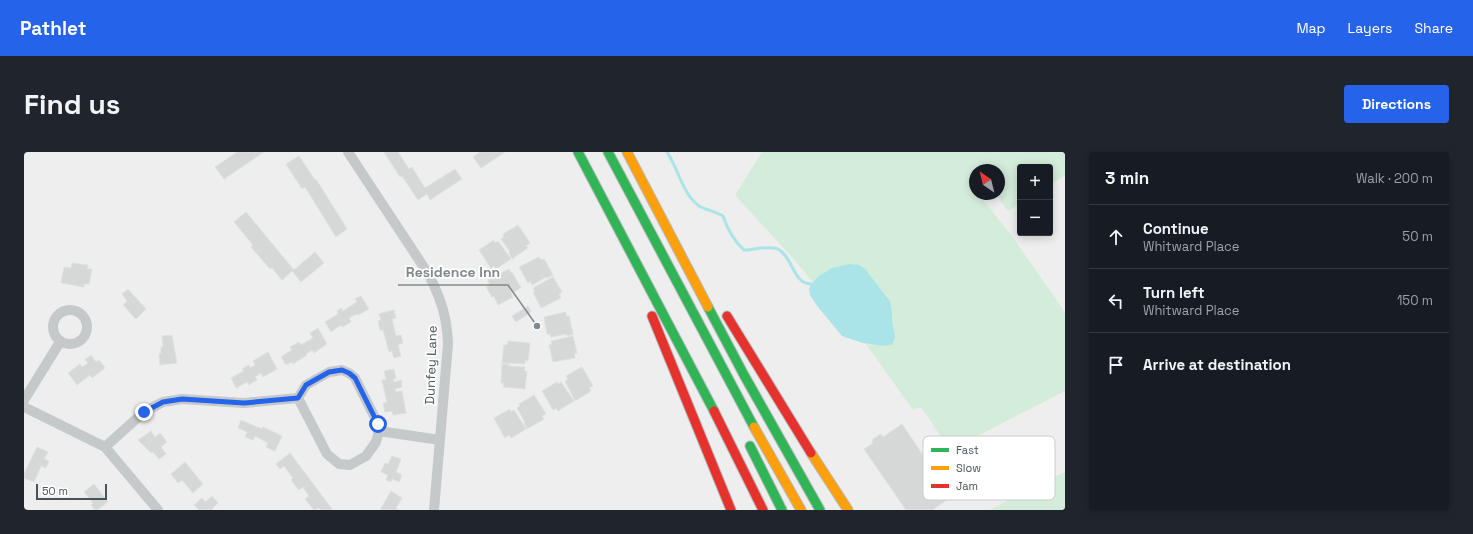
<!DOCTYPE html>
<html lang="en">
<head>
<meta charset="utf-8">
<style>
  body { margin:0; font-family:"Space Grotesk",sans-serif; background:#20242c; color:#f1f3f6 }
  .controls { position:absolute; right:12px; top:12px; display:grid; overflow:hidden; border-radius:4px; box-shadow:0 2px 10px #0003 }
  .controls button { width:36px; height:36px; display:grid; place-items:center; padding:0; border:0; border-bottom:1px solid #363941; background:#171b24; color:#f1f3f6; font:20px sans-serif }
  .compass { position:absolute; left:945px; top:12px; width:36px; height:36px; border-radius:50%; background:#171b24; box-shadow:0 2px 10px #0003; rotate:325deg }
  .scale { position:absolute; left:12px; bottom:10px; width:71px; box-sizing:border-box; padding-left:4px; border:2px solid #475359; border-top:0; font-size:11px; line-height:14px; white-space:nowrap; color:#475359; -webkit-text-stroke:3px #fff; paint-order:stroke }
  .stop { position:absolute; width:12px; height:12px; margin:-9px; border:3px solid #2563eb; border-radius:50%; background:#fff }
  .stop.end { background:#2563eb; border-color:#fff; box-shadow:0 1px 4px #0008 }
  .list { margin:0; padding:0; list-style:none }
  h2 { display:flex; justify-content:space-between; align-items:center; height:52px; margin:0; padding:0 16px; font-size:17px }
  h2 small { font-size:13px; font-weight:400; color:#9ea1a6 }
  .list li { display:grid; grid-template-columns:26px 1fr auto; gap:12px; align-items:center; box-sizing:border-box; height:64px; padding:0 16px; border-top:1px solid #363941 }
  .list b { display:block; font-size:15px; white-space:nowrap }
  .list p { margin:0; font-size:13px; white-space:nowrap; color:#9ea1a6 }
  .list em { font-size:13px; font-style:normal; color:#9ea1a6 }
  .icon { flex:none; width:22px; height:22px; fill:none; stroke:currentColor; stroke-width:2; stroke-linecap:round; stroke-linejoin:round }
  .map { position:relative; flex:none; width:1041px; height:358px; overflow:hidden; border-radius:4px }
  header { display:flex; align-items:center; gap:24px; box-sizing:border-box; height:56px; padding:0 20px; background:#2563eb; color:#fff }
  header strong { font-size:19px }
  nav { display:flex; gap:22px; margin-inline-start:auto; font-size:14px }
  .intro { display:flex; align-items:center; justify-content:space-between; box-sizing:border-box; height:96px; padding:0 24px }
  h1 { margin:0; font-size:28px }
  .button { padding:10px 18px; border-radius:4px; background:#2563eb; color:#fff; font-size:14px; font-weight:700 }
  main { display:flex; gap:24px; padding:0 24px }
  aside { flex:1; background:#171b24; border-radius:4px; box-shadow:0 2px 10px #0003 }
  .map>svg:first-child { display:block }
</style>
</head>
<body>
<header>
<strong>Pathlet</strong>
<nav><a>Map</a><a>Layers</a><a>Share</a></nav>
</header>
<div class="intro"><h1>Find us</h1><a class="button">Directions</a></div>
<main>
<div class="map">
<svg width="1041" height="358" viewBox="0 0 1041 358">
  <rect width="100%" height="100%" fill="#efeeee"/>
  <path fill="#d4ecda" d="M738,0H1041V23L1026,33V15H996V52L984,59L972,42H975V18H951V42H954L985,80L1041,160V239L926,298L897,255L889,258L842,192L848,193L871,184L868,169V160L863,144L855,136L846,123L801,120L789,130L765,102L711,43Z
    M1041,320V358H966L1006,336Z"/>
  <path fill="#aae4e8" d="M825,112L835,113L841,117L866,149L868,160V169L871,184L869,191L867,193L859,194L839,191L818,184L794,155L786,143L785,137L787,132L795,124L808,116Z"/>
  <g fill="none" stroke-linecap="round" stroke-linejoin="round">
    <path stroke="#aae4e8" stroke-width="3" d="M643,0C654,16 659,43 675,54C680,57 693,60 699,64C703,76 710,89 720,98C731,98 745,93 754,97C769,105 769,132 787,132"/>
  </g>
  <path fill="#d6d7d7" stroke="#e0e0e1" d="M213,0H240L200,27L191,15Z
    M360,0H374L385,17L388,15L401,36L431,17L438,27L406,48L403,42L394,48L378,24L376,25Z
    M456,0H481L457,16L449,5Z
    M275,4L291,28L292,27L323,77L312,85L281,35L278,37L262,12Z
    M222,60L270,118L291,100L300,111L277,130L268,119L258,128L248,116L246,117L227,95L229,93L210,70Z
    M494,73L506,91L502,94L504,96L488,107L485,101L486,100L477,87L480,85L479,82Z
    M470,88L471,91L474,89L487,107L472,117L470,114L467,117L455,98Z
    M515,105L517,108L520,107L529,123L523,126L522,125L508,133L506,129L504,131L495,115Z
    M48,111L64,113L63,117H68L65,132H60V135L37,131L40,115L47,116Z
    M485,117L487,121L488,120L497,136L487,141L489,145L474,153L470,144L468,145L462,135L466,133L464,128Z
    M529,125L538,140L535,142L537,146L517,156L509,140L511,139L509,136Z
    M104,137L122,157L112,167L99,153L103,149L98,142Z
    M337,144L345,157L334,163L333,162L325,166L327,170L318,175L317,173L307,180L301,170L314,162L313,159L317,156L319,159L333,150L331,147Z
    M504,154L507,160L492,170L488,164Z
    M370,158L372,166L368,167L372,184L377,183L379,191L374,193L377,204L370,206L368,199L365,200L359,178H356L354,169L357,168L355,162Z
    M542,160V164H545L549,182L543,184V182L527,185L526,182H523L520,165Z
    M294,176L303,192L290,201L288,198L282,202L283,203L269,212L268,210L262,213L257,205L268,198L266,195L275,190L277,193L289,186L286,181Z
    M148,183L153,211L136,213L135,202L137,201V195L139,194L138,184Z
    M549,184L553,201L550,202L551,206L529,210L525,193L528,192L527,189Z
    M484,189L506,191L504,209L501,208V212L478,211L480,193H483Z
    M244,200L253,217L239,225L237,221L231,225L233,228L225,233L223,230L212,236L207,226L220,219L218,217L225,213L226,216L231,213L229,209Z
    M67,203L72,210L75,208L81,216L68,226L66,223L53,233L44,221L56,212L58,215L64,211L61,208Z
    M478,212H485L484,214L501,215L500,219H503L501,237L479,235L480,231H477Z
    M558,215L569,234L565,236L567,239L551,249L541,229L544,227L542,224Z
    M370,217L372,227H369L370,230L377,228L378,235L371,237L372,240L378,239L382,261L369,263L368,259L361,260L359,251L363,250L358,228L362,227L360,219Z
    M533,230L534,232L537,230L550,249L534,259L532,256L529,258L518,239Z
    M510,243L522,262L518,264L520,267L503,277L500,271L501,270L493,256L496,254L495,252Z
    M486,257L487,260L490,258L502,277L487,286L485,283L481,286L470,266Z
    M217,268L238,277L239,275L258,284L251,299L242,295L244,291L231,284L229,288L221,285L223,280L214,276Z
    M878,272L927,345L908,358H882L840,297L848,292L849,287L857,282L859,285Z
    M127,279L131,285L136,281L143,290L137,295L142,302L135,307L129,300L127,301L114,288Z
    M13,295L24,300L20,307L25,309L22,316L17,314L10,330L0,326V322Z
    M266,301L308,357L307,358H297L295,356L290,358L281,347L285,344L279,335L275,338L267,328L269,326L260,314L256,317L252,312Z
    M368,304L377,307L372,320L378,323L375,330L368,327L367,330L362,328L364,323L357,320L361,311L364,312Z
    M161,310L179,332L169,341L158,328L154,331L147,322Z
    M70,332L84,350L73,358H71L67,353L69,351L60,340Z
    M367,339L378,346L372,356L375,358H356Z
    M188,344L194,351L188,357L189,358H175L170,353L178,346L181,350Z"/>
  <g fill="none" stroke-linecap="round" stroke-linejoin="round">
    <g stroke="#b4b9bd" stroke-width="11">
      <path id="fast" d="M554,0L690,259
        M584,0L730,275
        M684,155L720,223L796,358
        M726,294L758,358"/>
    </g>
    <g stroke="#b4b9bd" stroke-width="11">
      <path id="slow" d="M603,0L684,155
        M730,275L777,358
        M787,301L824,358"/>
    </g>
    <g stroke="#b4b9bd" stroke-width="11">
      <path id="jam" d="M628,164L707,358
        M703,164L787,301
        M690,259L739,358"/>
    </g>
    <path stroke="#c5c9ca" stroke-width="10" d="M324,0L405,123C417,147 423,165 424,192L410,358
      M29 175a17 17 0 1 1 34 0a17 17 0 1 1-34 0Z
      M318,218L325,221L331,226L354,272L355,279L352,290L342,304L326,313L315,312L303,302L274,246L282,233L305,220Z
      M0,248L36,190
      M0,255L81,295L134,358
      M355,279L416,288
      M81,295L120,260L139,250L158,247L220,251L274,246"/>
    <use href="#fast" stroke="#30b455" stroke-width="9"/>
    <use href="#slow" stroke="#ff9f0a" stroke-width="9"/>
    <use href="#jam" stroke="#e5322d" stroke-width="9"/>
  </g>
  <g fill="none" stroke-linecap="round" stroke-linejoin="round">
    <path stroke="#2563eb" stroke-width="5" d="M120,260L139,250L158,247L220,251L274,246L282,233L305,220L318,218L325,221L331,226L354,272"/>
  </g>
  <g text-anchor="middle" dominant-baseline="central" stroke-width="3.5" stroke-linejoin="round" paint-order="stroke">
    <g font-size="13" fill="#475359" stroke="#fff">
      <text transform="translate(407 213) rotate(-88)">Dunfey Lane</text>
    </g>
  </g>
  <rect x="899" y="284" width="132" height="64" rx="6" fill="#fff" stroke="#c8cbcd" stroke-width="1"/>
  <rect x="907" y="296" width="18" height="4" fill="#30b455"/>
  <rect x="907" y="314" width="18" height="4" fill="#ff9f0a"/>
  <rect x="907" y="332" width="18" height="4" fill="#e5322d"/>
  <g font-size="11" fill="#475359">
    <text x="932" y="302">Fast</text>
    <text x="932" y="320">Slow</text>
    <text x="932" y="338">Jam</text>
  </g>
  <path fill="none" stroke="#82898d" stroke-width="1.5" d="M513 174L484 133H374"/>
  <circle fill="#82898d" stroke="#fff" stroke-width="1.5" cx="513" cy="174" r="4"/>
  <g font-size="14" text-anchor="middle" font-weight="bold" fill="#82898d" stroke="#fff" stroke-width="3.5" stroke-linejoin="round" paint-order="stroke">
    <text x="429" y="125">Residence Inn</text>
  </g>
</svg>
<div class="controls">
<button>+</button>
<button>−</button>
</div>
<svg class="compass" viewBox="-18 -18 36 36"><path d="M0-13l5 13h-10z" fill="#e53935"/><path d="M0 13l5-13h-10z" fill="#9ea1a6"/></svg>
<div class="scale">50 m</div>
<div class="stop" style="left:354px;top:272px"></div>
<div class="stop end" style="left:120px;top:260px"></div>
</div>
<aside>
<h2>3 min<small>Walk · 200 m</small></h2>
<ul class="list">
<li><svg class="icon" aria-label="ahead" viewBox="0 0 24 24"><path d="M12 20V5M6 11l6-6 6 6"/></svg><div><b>Continue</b><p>Whitward Place</p></div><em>50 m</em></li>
<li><svg class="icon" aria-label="left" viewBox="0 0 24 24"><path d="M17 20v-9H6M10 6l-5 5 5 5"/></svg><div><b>Turn left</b><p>Whitward Place</p></div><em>150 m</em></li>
<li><svg class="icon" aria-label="arrive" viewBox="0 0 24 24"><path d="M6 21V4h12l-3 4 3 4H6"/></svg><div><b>Arrive at destination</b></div></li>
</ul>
</aside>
</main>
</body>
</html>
